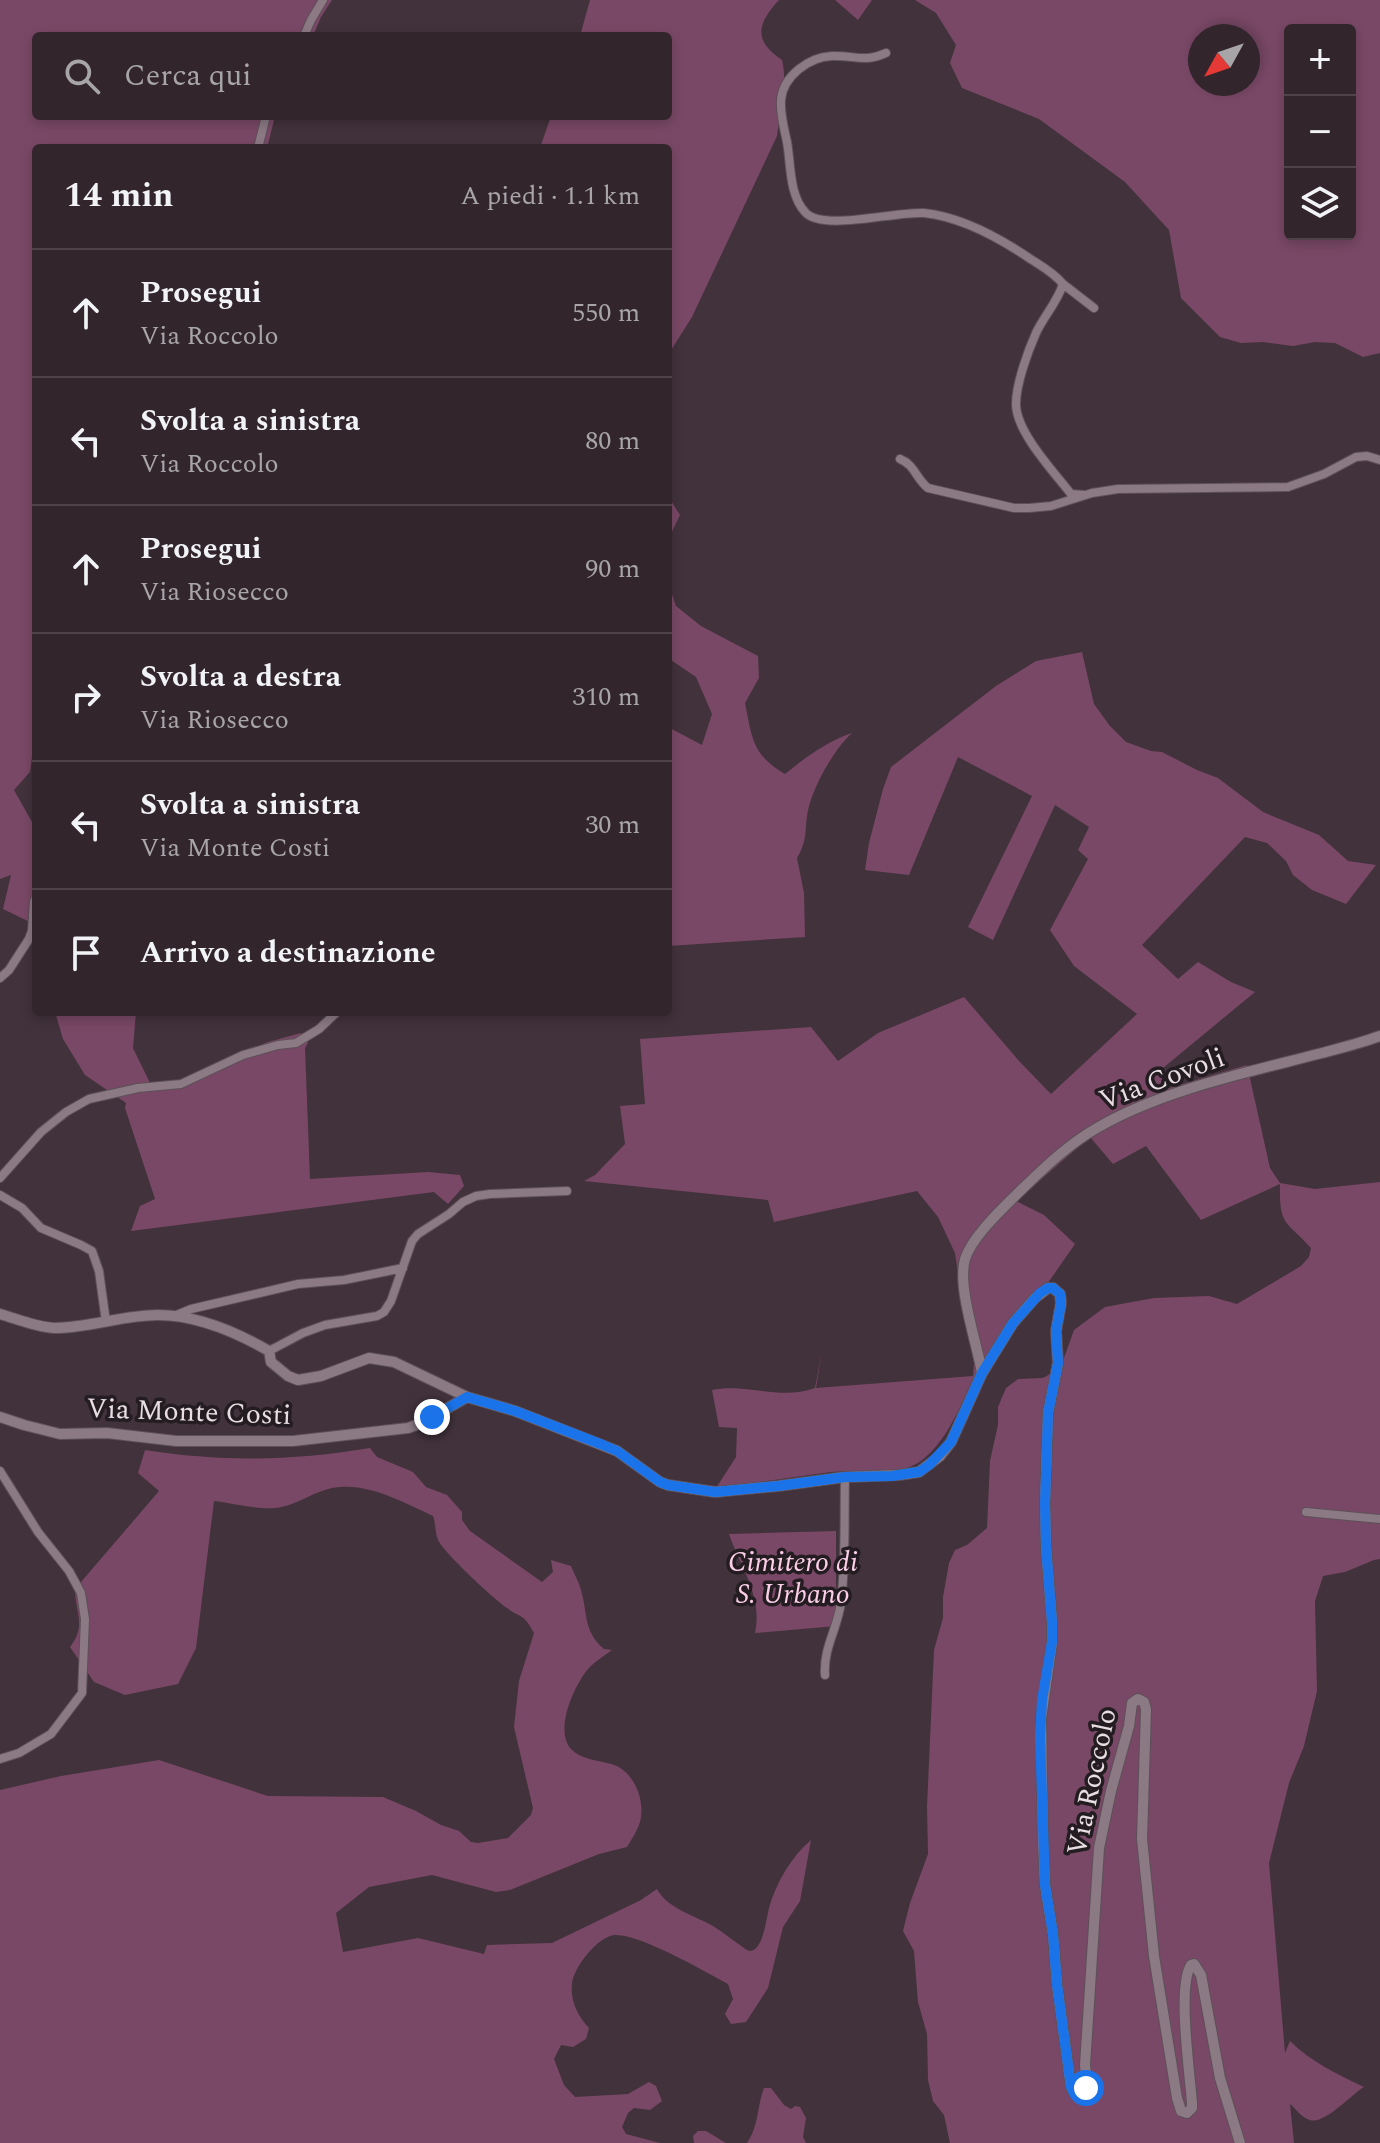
<!DOCTYPE html>
<html lang="it">
<head>
<meta charset="utf-8">
<style>
  body { margin:0; font-family:Spectral,serif; background:#3d3238; color:#f1f3f6 }
  .controls { position:absolute; right:24px; top:24px; display:grid; overflow:hidden; border-radius:8px; box-shadow:0 4px 12px #0003 }
  .controls button { width:72px; height:72px; display:grid; place-items:center; padding:0; border:0; border-bottom:2px solid #4d4348; background:#32262c; color:#f1f3f6; font:40px sans-serif }
  .compass { position:absolute; left:1188px; top:24px; width:72px; height:72px; border-radius:50%; background:#32262c; box-shadow:0 4px 12px #0003; rotate:230deg }
  .stop { position:absolute; width:24px; height:24px; margin:-18px; border:6px solid #1a73e8; border-radius:50%; background:#fff }
  .stop.end { background:#1a73e8; border-color:#fff; box-shadow:0 2px 8px #0008 }
  .list { margin:0; padding:0; list-style:none }
  h2 { display:flex; justify-content:space-between; align-items:center; height:104px; margin:0; padding:0 32px; font-size:34px }
  h2 small { font-size:26px; font-weight:400; color:#a8a5a9 }
  .list li { display:grid; grid-template-columns:52px 1fr auto; gap:24px; align-items:center; box-sizing:border-box; height:128px; padding:0 32px; border-top:2px solid #4d4348 }
  .list b { display:block; font-size:30px; white-space:nowrap }
  .list p { margin:0; font-size:26px; white-space:nowrap; color:#a8a5a9 }
  .list em { font-size:26px; font-style:normal; color:#a8a5a9 }
  .icon { flex:none; width:44px; height:44px; fill:none; stroke:currentColor; stroke-width:2; stroke-linecap:round; stroke-linejoin:round }
  .map { position:relative; flex:none; width:1380px; height:2143px; overflow:hidden }
  .search { position:absolute; background:#32262c; box-shadow:0 4px 12px #0003; left:32px; top:32px; width:640px; height:88px; display:flex; align-items:center; gap:20px; box-sizing:border-box; padding:0 28px; border-radius:8px; color:#a8a5a9; font-size:30px }
  .panel { position:absolute; background:#32262c; box-shadow:0 4px 12px #0003; left:32px; top:144px; width:640px; height:872px; border-radius:8px }
  .map>svg:first-child { display:block }
</style>
</head>
<body>
<div class="map">
<svg width="1380" height="2143" viewBox="0 0 1380 2143">
  <rect width="100%" height="100%" fill="#42323b"/>
  <path fill="#794866" fill-rule="evenodd" d="M0,0H332L321,17L313,36H36V116H275L267,148H36V727L30,772L14,790L36,829V925L3,909L11,875L0,879Z
    M590,0H779C758,23 752,40 782,60C788,84 780,112 777,136L692,317L668,355V148H540L551,116H668V36H580Z
    M835,0H872L858,20Z
    M915,0H1380V353L1363,357L1335,343L1315,342L1293,346L1263,342L1241,343L1220,337L1181,298L1169,230L1125,182L1039,119L962,88L950,63L956,45L936,13ZM1290,30H1350V234H1290ZM1200,36H1248V84H1200Z
    M668,496L680,515L668,540Z
    M668,582L676,606L701,626L758,656L759,678L745,703C752,737 752,755 785,774C806,757 826,742 852,733C835,748 816,782 810,803C803,824 810,837 797,858L804,893L805,937L668,946V727L702,745L712,714L696,677L668,658Z
    M1082,652L1094,704L1110,726L1126,742L1151,751L1162,752L1197,770L1218,778L1263,812L1319,835L1348,861L1376,865L1346,904L1312,890L1293,875L1286,861L1267,843L1245,837L1142,945L1178,979L1198,962L1231,982L1255,992L1163,1068L1166,1089L1247,1065L1270,1168L1280,1183L1315,1189L1380,1182V1559L1374,1560L1345,1572L1323,1576L1315,1601L1317,1691L1304,1746L1289,1783L1269,1863L1285,2053L1290,2041C1311,2062 1337,2074 1364,2087C1351,2095 1324,2125 1310,2120C1302,2118 1296,2109 1290,2104L1294,2143H950L944,2115L933,2101L928,2080L927,2034L918,2002L914,1951L903,1931L910,1903L928,1854L927,1807L934,1650L943,1618V1597L949,1563L955,1550L967,1545L987,1528L990,1461L998,1425V1407L1006,1388L1018,1379L1043,1378L1057,1370L1064,1358L1074,1330L1105,1307L1154,1298L1209,1296L1237,1304L1301,1266L1309,1257L1311,1248C1286,1220 1279,1227 1280,1184L1201,1220L1146,1146L1113,1164L1090,1137L1016,1201L1044,1215L1075,1244L1004,1346L988,1375L973,1379C960,1407 947,1441 921,1461C900,1477 857,1469 831,1472C793,1477 754,1483 716,1488L736,1457L737,1428L719,1427L712,1390C747,1383 781,1401 815,1388L822,1351L816,1388L973,1376L974,1363L963,1307L955,1253L938,1217L917,1191L774,1222L768,1200L584,1181L595,1175L625,1144L620,1106L645,1104L640,1039L811,1027L838,1061L878,1033L964,997L1019,1061L1051,1094L1137,1014L1074,966L1050,930L1088,859L1078,850L1089,827L1055,805L993,940L968,927L1032,796L958,757L909,875L865,870L869,843L883,789L891,767L996,686L1036,661Z
    M55,1012H136L133,1048L151,1085L185,1081L229,1057L268,1042L301,1033L308,1043L305,1048L310,1179L428,1172L460,1175L464,1186L448,1204L434,1192L131,1231L140,1206L155,1199L125,1108L126,1103L85,1075L63,1039Z
    M370,1448L377,1457L413,1472L426,1487L447,1495L462,1512V1520L470,1531L542,1582L553,1572L551,1560L571,1566C574,1574 579,1582 581,1590C588,1614 583,1631 604,1649L612,1650C604,1656 594,1662 588,1669C574,1686 554,1730 571,1749C582,1760 598,1760 611,1764C635,1770 647,1804 639,1825C636,1833 631,1840 627,1847L599,1854L510,1890L496,1892L432,1875L369,1887L336,1913L343,1952L418,1938L484,1954L487,1945L552,1943L641,1900L657,1889C668,1909 694,1915 713,1926C720,1930 746,1950 749,1951C754,1951 757,1948 759,1944C765,1934 766,1920 769,1908C776,1883 791,1857 811,1840L800,1901L783,1927L768,1988L746,2022L731,2024L725,2014L733,1999L728,1984C704,1971 640,1934 615,1935C598,1936 573,1968 572,1984C570,2001 578,2016 589,2028L586,2039L573,2047L561,2045L554,2059L564,2085L575,2097L628,2094L649,2082L656,2086L662,2101L650,2110L634,2108L628,2113L622,2127L626,2134L660,2143H0V1790L61,1776L159,1760L268,1796L383,1797L416,1811L441,1825L459,1831L471,1842L478,1843L508,1838L531,1815L533,1808L514,1727L519,1681L534,1633C523,1613 524,1620 507,1608C494,1599 444,1553 438,1540C435,1533 436,1524 433,1516C406,1503 370,1484 340,1487C317,1488 298,1506 275,1508C259,1510 231,1503 214,1501L196,1648L178,1684L125,1695L94,1682L70,1647C87,1625 75,1613 75,1589L159,1491L138,1473L145,1450C222,1462 292,1461 370,1448Z
    M836,1531V1626L755,1633C763,1595 740,1567 729,1534Z
    M764,2088H771L784,2105L791,2109L795,2106L800,2107L806,2118L803,2137L806,2143H747C759,2126 757,2106 764,2088Z
    M698,2131H706L726,2143H694L693,2136Z"/>
  <g fill="none" stroke-linecap="round" stroke-linejoin="round">
    <g stroke="#5d5058" stroke-width="10">
      <path id="minor" d="M304,36L311,20L323,0
        M886,53C863,63 855,55 832,56C809,57 783,76 781,100C780,114 784,128 787,142C791,164 789,195 805,212C822,232 895,211 924,213C962,217 998,237 1029,258C1041,266 1053,272 1063,284C1058,301 1044,316 1036,333C1028,351 1016,384 1016,404C1016,432 1054,472 1071,494L1085,495
        M258,148L266,116
        M1063,284L1094,308
        M900,459C915,465 916,479 928,488L1014,508H1029L1051,506L1092,493L1118,489L1288,487L1324,474L1356,457L1367,456L1380,460
        M0,978L9,970L29,939L32,931L34,902L36,897
        M0,1178L41,1132L66,1112L89,1099L138,1088L181,1084L243,1055L278,1045L296,1043L319,1029L337,1012
        M0,1195L22,1208L41,1228L81,1245L92,1251L99,1271L106,1322
        M174,1316L191,1309L298,1284L344,1280L403,1268
        M269,1351L303,1333L325,1325L377,1316L384,1312L391,1301L412,1241L418,1234L449,1214L463,1202L476,1196L490,1194L567,1191
        M0,1471L38,1532L69,1571L81,1593L85,1619L82,1693L51,1734L19,1753L0,1759
        M1306,1512L1380,1519
        M825,1675C823,1648 838,1628 841,1602C846,1561 844,1518 845,1477"/>
    </g>
    <g stroke="#5d5058" stroke-width="12">
      <path id="tertiary" d="M0,1314C17,1319 36,1327 54,1328C89,1328 123,1315 158,1315C197,1315 236,1332 269,1351L271,1362L288,1376L298,1380L321,1376L369,1358L394,1362L467,1397L515,1411L617,1451L660,1482L668,1485L715,1492L778,1486L845,1477L899,1475L919,1472L940,1456L951,1442L982,1373L1013,1323L1035,1298L1048,1288H1053L1060,1294L1061,1303L1056,1331L1058,1363L1048,1413L1045,1504L1046,1547L1052,1622V1642L1041,1719L1043,1841L1045,1885L1053,1934L1057,1985L1071,2087L1074,2093L1079,2095C1090,2089 1086,2076 1085,2065L1099,1848L1111,1791L1129,1726L1132,1703L1138,1699L1144,1702L1146,1709L1142,1839L1154,1956L1177,2098L1181,2111L1187,2113L1192,2108V2103C1190,2074 1177,1986 1191,1965L1194,1964L1201,1975L1220,2078L1240,2143
        M982,1373C977,1343 957,1287 965,1259C972,1237 1001,1210 1018,1193C1043,1169 1067,1145 1097,1128C1162,1090 1249,1072 1322,1053C1341,1048 1361,1043 1380,1036
        M0,1417L24,1425L60,1434L107,1433L176,1441H293L408,1428L422,1423L467,1397"/>
    </g>
    <use href="#minor" stroke="#8b7983" stroke-width="8"/>
    <use href="#tertiary" stroke="#8b7983" stroke-width="10"/>
  </g>
  <g fill="none" stroke-linecap="round" stroke-linejoin="round">
    <path stroke="#1a73e8" stroke-width="10" d="M432,1417L467,1397L515,1411L603,1445L617,1451L660,1482L668,1485L715,1492L778,1486L845,1477L892,1476L911,1473L919,1472L929,1465L951,1442L982,1373L1013,1323L1040,1293L1048,1288H1053L1060,1294L1061,1303L1056,1331L1058,1363L1048,1413L1045,1504L1046,1547L1052,1622V1642L1042,1700L1040,1736L1045,1885L1053,1934L1057,1985L1071,2087L1074,2093L1078,2095L1083,2093L1086,2088"/>
  </g>
  <g text-anchor="middle" dominant-baseline="central" stroke-width="7" stroke-linejoin="round" paint-order="stroke">
    <g font-size="28" fill="#e7dde2" stroke="#231c20">
      <text transform="translate(1162 1079) rotate(-20)">Via Covoli</text>
      <text transform="translate(189 1412) rotate(2)">Via Monte Costi</text>
      <text transform="translate(1092 1782) rotate(-78)">Via Roccolo</text>
    </g>
    <g font-size="28" font-style="italic" fill="#fccee8" stroke="#231c20">
      <text x="793" y="1562">Cimitero di<tspan x="793" dy="32">S. Urbano</tspan></text>
    </g>
  </g>
</svg>
<div class="controls">
<button>+</button>
<button>−</button>
<button><svg class="icon" aria-label="layers" viewBox="0 0 24 24"><path d="M12 4l9 5-9 5-9-5zM3 14l9 5 9-5"/></svg></button>
</div>
<svg class="compass" viewBox="-18 -18 36 36"><path d="M0-13l5 13h-10z" fill="#e53935"/><path d="M0 13l5-13h-10z" fill="#a8a5a9"/></svg>
<div class="stop" style="left:1086px;top:2088px"></div>
<div class="stop end" style="left:432px;top:1417px"></div>
<div class="search"><svg class="icon" aria-label="search" viewBox="0 0 24 24"><circle cx="10" cy="10" r="6"/><path d="M15 15l6 6"/></svg>Cerca qui</div>
<section class="panel">
<h2>14 min<small>A piedi · 1.1 km</small></h2>
<ul class="list">
<li><svg class="icon" aria-label="ahead" viewBox="0 0 24 24"><path d="M12 20V5M6 11l6-6 6 6"/></svg><div><b>Prosegui</b><p>Via Roccolo</p></div><em>550 m</em></li>
<li><svg class="icon" aria-label="left" viewBox="0 0 24 24"><path d="M17 20v-9H6M10 6l-5 5 5 5"/></svg><div><b>Svolta a sinistra</b><p>Via Roccolo</p></div><em>80 m</em></li>
<li><svg class="icon" aria-label="ahead" viewBox="0 0 24 24"><path d="M12 20V5M6 11l6-6 6 6"/></svg><div><b>Prosegui</b><p>Via Riosecco</p></div><em>90 m</em></li>
<li><svg class="icon" aria-label="right" viewBox="0 0 24 24"><path d="M7 20v-9h11M14 6l5 5-5 5"/></svg><div><b>Svolta a destra</b><p>Via Riosecco</p></div><em>310 m</em></li>
<li><svg class="icon" aria-label="left" viewBox="0 0 24 24"><path d="M17 20v-9H6M10 6l-5 5 5 5"/></svg><div><b>Svolta a sinistra</b><p>Via Monte Costi</p></div><em>30 m</em></li>
<li><svg class="icon" aria-label="arrive" viewBox="0 0 24 24"><path d="M6 21V4h12l-3 4 3 4H6"/></svg><div><b>Arrivo a destinazione</b></div></li>
</ul>
</section>
</div>
</body>
</html>
